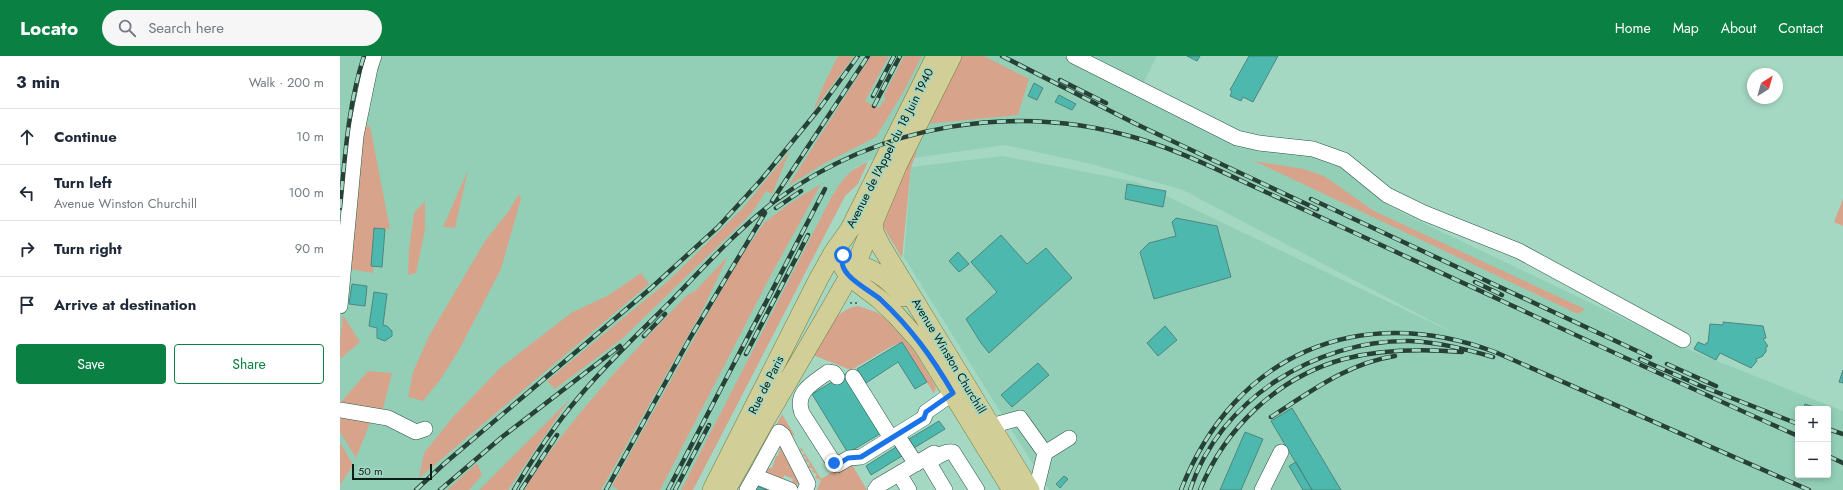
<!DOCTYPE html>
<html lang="en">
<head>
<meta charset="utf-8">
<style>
  body { margin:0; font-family:Jost,sans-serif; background:#f6f6f7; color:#1f2937 }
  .controls { position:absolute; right:12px; bottom:12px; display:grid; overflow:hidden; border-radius:4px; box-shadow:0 2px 6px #0003 }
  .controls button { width:36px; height:36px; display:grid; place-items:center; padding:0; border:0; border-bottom:1px solid #e0e1e3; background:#fff; color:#1f2937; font:20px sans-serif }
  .compass { position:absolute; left:1407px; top:12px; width:36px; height:36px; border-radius:50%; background:#fff; box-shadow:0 2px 6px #0003; rotate:37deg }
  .scale { position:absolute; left:12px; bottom:10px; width:80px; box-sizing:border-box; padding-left:4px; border:2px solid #0a1e17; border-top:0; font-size:11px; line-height:14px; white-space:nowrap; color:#0a1e17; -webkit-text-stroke:3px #a5d8c2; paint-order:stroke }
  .stop { position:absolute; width:12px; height:12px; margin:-9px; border:3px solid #1a73e8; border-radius:50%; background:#fff }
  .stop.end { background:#1a73e8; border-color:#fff; box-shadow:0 1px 4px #0008 }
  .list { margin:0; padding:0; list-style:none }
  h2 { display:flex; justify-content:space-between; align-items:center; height:52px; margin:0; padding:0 16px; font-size:17px }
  h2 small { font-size:13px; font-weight:400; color:#747a83 }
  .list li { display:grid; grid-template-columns:26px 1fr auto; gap:12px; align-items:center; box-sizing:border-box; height:56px; padding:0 16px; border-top:1px solid #e0e1e3 }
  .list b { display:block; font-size:15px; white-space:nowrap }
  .list p { margin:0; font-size:13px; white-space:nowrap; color:#747a83 }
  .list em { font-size:13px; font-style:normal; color:#747a83 }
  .actions { display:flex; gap:8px; padding:12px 16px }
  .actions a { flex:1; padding:9px 0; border:1px solid #0b8043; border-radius:4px; text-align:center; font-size:14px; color:#0b8043 }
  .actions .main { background:#0b8043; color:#fff }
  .icon { flex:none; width:22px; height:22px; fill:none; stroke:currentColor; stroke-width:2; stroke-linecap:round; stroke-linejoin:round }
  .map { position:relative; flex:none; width:1503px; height:434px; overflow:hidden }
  header { display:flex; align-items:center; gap:24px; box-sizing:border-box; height:56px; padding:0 20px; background:#0b8043; color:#fff }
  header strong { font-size:19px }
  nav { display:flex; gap:22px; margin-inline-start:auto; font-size:14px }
  .search { width:280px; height:36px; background:#f6f6f7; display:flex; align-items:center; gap:10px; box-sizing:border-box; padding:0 14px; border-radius:22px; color:#747a83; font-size:15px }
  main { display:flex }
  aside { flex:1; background:#fff }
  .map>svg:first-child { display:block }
</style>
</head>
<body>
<header>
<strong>Locato</strong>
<div class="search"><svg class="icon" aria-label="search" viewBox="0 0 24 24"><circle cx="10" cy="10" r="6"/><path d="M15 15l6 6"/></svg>Search here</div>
<nav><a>Home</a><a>Map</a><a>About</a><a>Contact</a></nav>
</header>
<main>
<aside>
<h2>3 min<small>Walk · 200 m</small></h2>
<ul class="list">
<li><svg class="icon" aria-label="ahead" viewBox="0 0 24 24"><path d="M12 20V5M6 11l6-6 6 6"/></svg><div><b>Continue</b></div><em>10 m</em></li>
<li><svg class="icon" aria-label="left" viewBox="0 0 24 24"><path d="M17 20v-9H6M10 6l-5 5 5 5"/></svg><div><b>Turn left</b><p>Avenue Winston Churchill</p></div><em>100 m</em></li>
<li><svg class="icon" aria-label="right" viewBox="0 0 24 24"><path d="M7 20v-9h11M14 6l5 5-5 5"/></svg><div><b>Turn right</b></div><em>90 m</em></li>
<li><svg class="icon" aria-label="arrive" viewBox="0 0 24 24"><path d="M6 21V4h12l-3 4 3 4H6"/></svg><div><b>Arrive at destination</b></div></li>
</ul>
<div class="actions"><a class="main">Save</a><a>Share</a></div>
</aside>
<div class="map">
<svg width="1503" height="434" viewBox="0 0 1503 434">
  <rect width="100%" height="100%" fill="#a5d8c2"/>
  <path fill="#93cfb6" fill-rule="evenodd" d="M0,0H724L938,93L994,105L1052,152L1347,293L1503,355V434H709L564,201L571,111L663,100L797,126L1118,279L843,134L751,108L665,89L574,102L577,96L542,99L514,112L347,434H0ZM1458,353H1488V419H1458Z
    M755,0H817L802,30Z"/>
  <path fill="#d7a48b" d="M498,0H514L473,55L484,28Z
    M531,0H549L525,45L539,52L545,43L544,39L564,0H582L564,35L536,81L485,107L448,130Z
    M619,0H644L689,23L678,59L587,68Z
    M24,70H30L50,173L35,172L33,217L9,213Z
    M450,95L432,138L426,135C420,144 415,154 408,161L283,282L215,333L207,325L328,225L402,153Z
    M571,96H577L571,111L562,202L545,174L542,166Z
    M914,105L964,113L984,120L1034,155L1245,253L1238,258Z
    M528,106L518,128L505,140L353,434H341L492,140C503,123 508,114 528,106Z
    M128,114L115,172L103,171Z
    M481,128L431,219L320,434H279L272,430L366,261L403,198L424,167L449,148Z
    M179,138L181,143L161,213L119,294L100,324L83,345L68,341L73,316L89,280L145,185L168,156Z
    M1503,143V170L1494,166Z
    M85,145V174L76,217L68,219L69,194L74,157Z
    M388,200L363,253L261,434H184C229,362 289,301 347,239L355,235Z
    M301,217L309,228L79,422L84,397L113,361L160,312L231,257L269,239Z
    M518,250L536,256L546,263L575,296L596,331L594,338L562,286L552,290L511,314L473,299C484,280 494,253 518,250Z
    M3,259L20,286L0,303V283Z
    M28,315L52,317L42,357L0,347Z
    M229,344L168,434H139Z
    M0,358L32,362L16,402L0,376Z
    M442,358L455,380L442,374L411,418Z
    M438,385L461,420L456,432L452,427L453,423L444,419L443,423L440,422L438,425L422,418V412H432L436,400H438L440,392L433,391Z
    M0,386L13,409L0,429Z
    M461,391L481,423L510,405L527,434H477L481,424L475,422L477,418L472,416L473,413L468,411L470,407L465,405L466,401L463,400L464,396L460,394Z
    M137,407L142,419L129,434H107Z"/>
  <path fill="#4cb8ae" stroke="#4e8680" d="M847,0H860L857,5Z
    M909,0H938L913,46L903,41L901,45L890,40L892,35L890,34Z
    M694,27L703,32L697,44L688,40Z
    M719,39L736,48L732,54L715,46Z
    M787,128L826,135L823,151L785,143Z
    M836,162L877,170L891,221L814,243L800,196L809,187L836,180L832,166Z
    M34,172L45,173L42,211L31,210Z
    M661,179L687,208L706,192L732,222L649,297L641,287L626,263L657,236L631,206Z
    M618,196L629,208L619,216L609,205Z
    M12,228L27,230L25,250L9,248Z
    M34,236L47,238L43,269L47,270L52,275V280L45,285L37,282V272L29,270Z
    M1383,266L1423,270L1426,282L1423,283L1428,290L1426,291V296L1423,299V300L1416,303L1417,305L1411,312L1380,297L1376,304L1354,293L1358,286L1365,289L1366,287H1368L1370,268L1383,269Z
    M825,270L837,284L818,300L807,287Z
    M562,286L587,326L575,333L558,306L526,327L517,313Z
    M698,307L709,319L672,351L661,339Z
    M1503,314V327L1499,326Z
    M507,317L543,376L508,397L472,338Z
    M1465,348L1481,353H1463Z
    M952,352L1001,434H972L931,365Z
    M599,365L605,373L574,392L569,383Z
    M905,376L923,383L901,434H880Z
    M556,391L562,400L531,419L526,410Z
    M956,406L972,434H963L949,410Z
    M724,420L728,423L720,432L716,428Z
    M417,430L427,434H415Z"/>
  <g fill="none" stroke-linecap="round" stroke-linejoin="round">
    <g stroke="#275645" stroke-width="16">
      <path id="minor" d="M734,0L897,82L919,87L973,93L1004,104L1047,139L1084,157L1179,195L1343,284
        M0,250L16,80L30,12L34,0
        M497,321L494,317L488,316C473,327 454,336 462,357L494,407L497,409L509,402L521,401L584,362L586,356L613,337
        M513,321L551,382
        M0,354L48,362L76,376L85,373
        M651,370L680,362L705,397L696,434
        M557,379L576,408
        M705,397L729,382
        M586,402L605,434
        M589,406C596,402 605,394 613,396L637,434
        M559,418L569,434
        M415,420L439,376L443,379L468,428L465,434
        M407,434L415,420L450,434
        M535,434L538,430L594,397
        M922,434L941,396"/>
    </g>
    <g stroke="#777c3e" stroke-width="20">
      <path id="major" d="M533,164L534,176L541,190L690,434
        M504,210C524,202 553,227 563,241
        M503,211L509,220L539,243L556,259L582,288L672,434
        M372,434L478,224L493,197L510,173L596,0
        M386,434L424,366L488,257L516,208L557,110L612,0"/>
    </g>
    <path stroke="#56796b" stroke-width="2" stroke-dasharray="2 3" stroke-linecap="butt" d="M510,247H519"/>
    <use href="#minor" stroke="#fff" stroke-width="15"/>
    <use href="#major" stroke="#d1ce98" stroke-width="19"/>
    <g stroke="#274137" stroke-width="4.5">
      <path id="rail" d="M662,0L796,68L977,153
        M720,24L766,47
        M533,40L554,0
        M534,50L560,0
        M971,143L1310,301
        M432,145L528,0
        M0,152C5,101 8,49 24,0
        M436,152L461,135
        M1135,226L1162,239
        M304,280L325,258
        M406,298L468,179
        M1300,303L1361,330L1458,368
        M1327,308L1376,330
        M931,361C970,336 1008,307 1055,300
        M1488,373L1503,378
        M1488,400L1503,407
        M76,434L105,407L310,233L378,171L421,124L479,53L518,0
        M100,434L162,381L280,290
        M174,434C193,402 214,370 238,342C267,307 300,276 332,244C365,210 397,174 435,145C539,68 676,45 800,83C836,94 870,110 904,126C950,147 995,168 1041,189C1180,253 1318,318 1458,380
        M181,434L217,379
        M266,434L350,282L425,157
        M328,434L485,133
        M335,434L369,369
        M841,434C894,298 1019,245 1155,296L1469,434
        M850,434C880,343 976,284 1069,285C1098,286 1125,293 1153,301
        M860,434C885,372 938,321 1004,303C1042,293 1083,293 1122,296"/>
    </g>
    <use href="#rail" stroke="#a5d8c2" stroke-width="3" stroke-dasharray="9" stroke-linecap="butt"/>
  </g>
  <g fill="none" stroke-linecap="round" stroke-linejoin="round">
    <path stroke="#1a73e8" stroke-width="5" d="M494,407L497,409L508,402L521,401L584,362L586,356L613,337C592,301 571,272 540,243C527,232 496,219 503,199"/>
  </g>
  <g text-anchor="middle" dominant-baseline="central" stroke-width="3.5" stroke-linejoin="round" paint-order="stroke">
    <g font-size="12" fill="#0a1e17" stroke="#a5d8c2">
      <text transform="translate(550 92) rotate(-63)">Avenue de l'Appel du 18 Juin 1940</text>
      <text transform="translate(609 300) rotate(59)">Avenue Winston Churchill</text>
      <text transform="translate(426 329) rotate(-63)">Rue de Paris</text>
    </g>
  </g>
</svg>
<div class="controls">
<button>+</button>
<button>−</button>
</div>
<svg class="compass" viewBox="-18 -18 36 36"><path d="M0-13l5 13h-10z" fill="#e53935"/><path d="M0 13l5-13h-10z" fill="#747a83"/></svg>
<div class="scale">50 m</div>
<div class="stop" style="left:503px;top:199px"></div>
<div class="stop end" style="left:494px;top:407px"></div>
</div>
</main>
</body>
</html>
